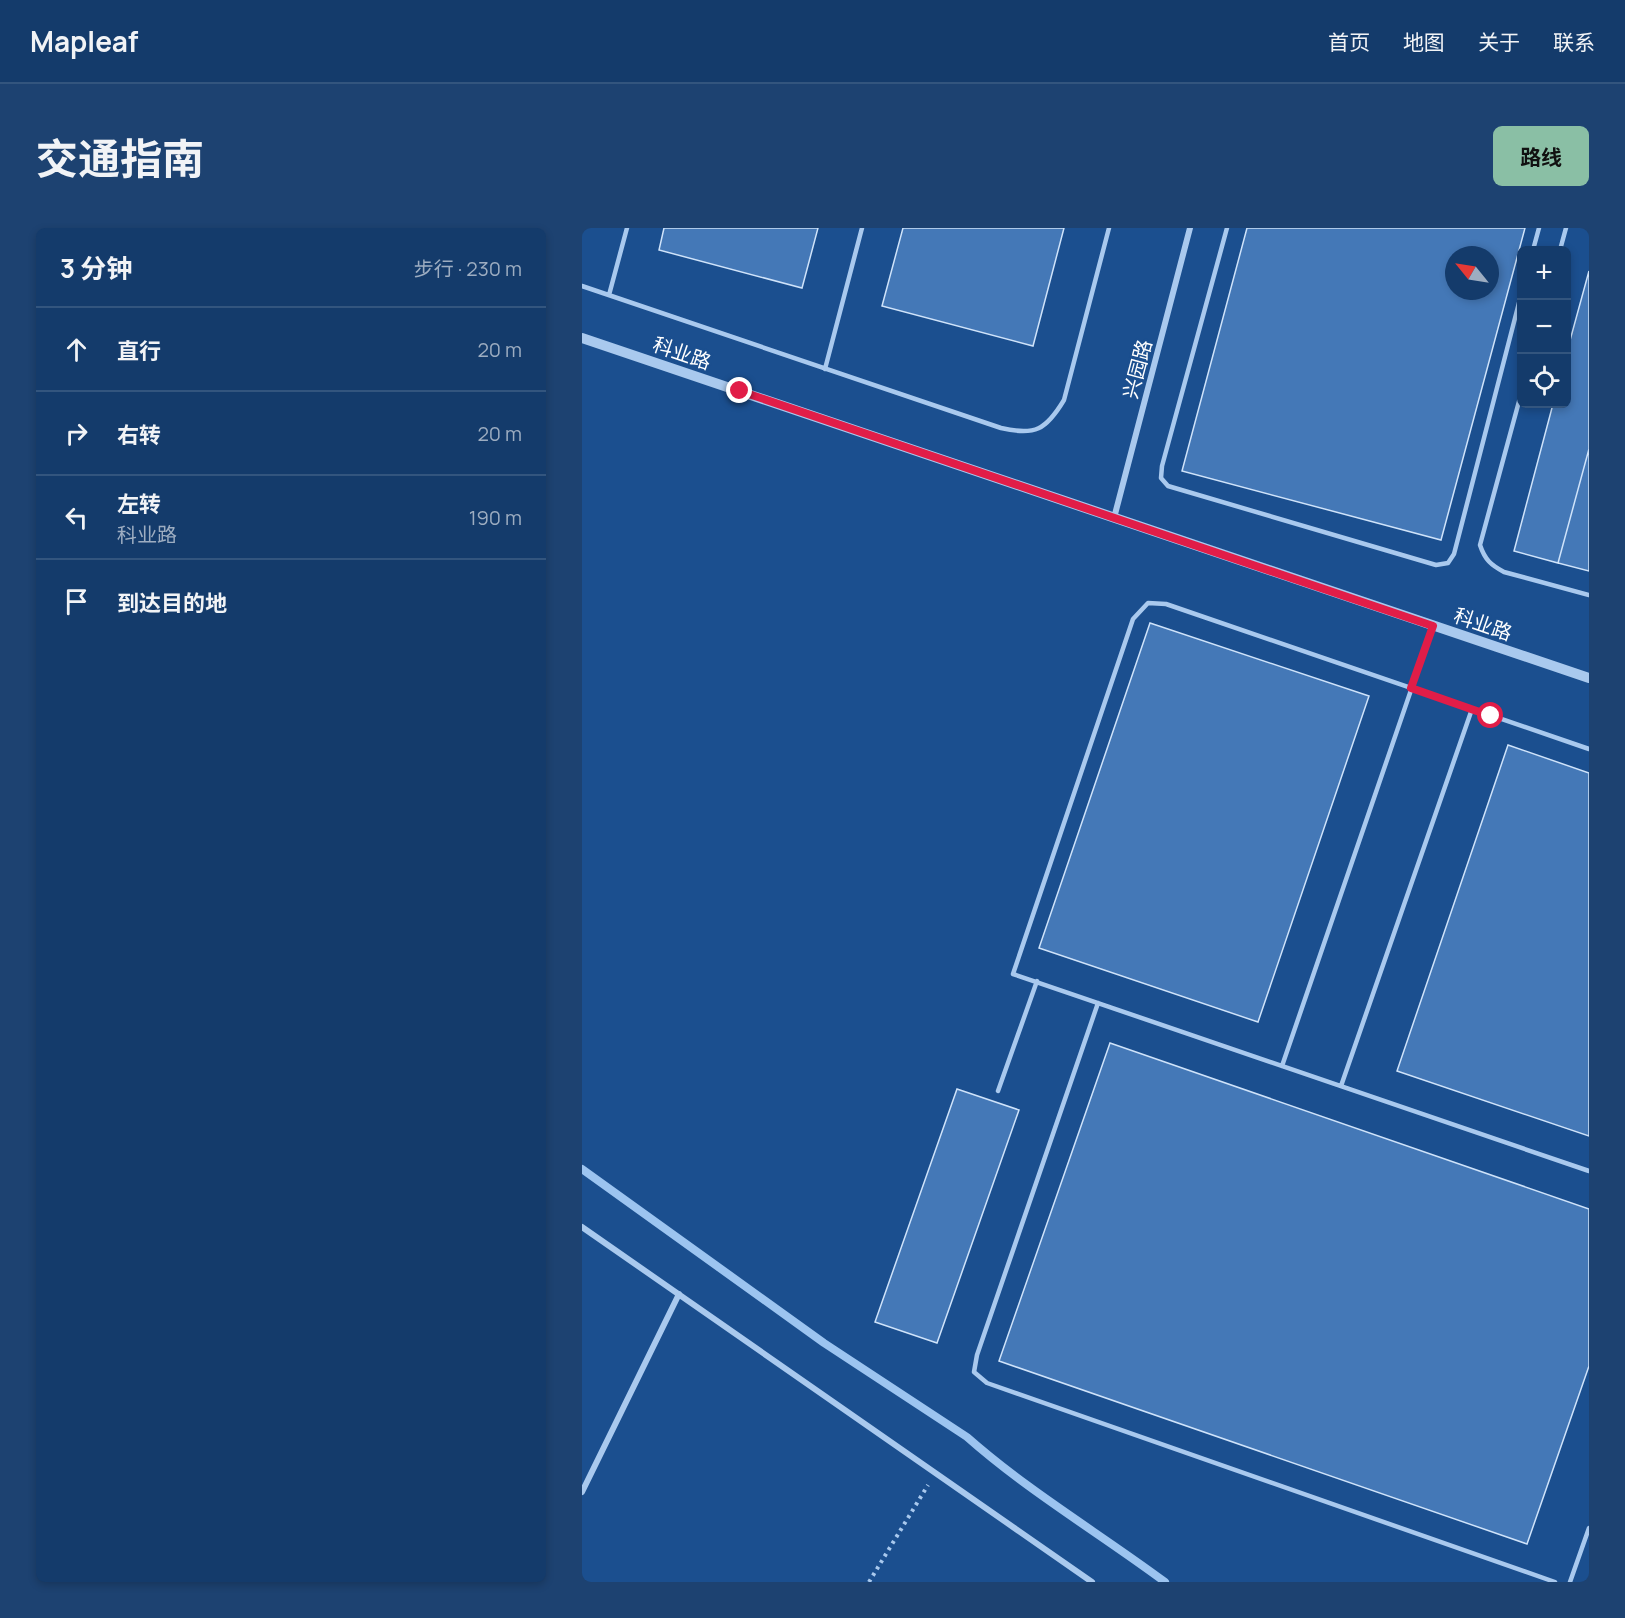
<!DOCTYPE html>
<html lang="zh">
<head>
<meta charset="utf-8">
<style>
  body { margin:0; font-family:Manrope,"Noto Sans SC",sans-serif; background:#1d4271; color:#f1f3f6 }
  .controls { position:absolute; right:18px; top:18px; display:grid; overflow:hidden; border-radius:9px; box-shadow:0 3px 9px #0003 }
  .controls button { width:54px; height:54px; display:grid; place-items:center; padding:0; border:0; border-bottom:2px solid #33557e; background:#143b6b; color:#f1f3f6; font:30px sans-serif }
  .compass { position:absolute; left:863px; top:18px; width:54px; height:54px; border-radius:50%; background:#143b6b; box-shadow:0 3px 9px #0003; rotate:300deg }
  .stop { position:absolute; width:18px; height:18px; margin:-14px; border:4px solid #e11d48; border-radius:50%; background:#fff }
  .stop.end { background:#e11d48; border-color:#fff; box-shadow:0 2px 6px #0008 }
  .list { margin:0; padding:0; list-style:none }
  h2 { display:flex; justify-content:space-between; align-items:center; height:78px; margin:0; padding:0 24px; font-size:26px }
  h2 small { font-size:20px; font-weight:400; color:#9dadc1 }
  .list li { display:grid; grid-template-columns:39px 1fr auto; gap:18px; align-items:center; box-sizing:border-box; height:84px; padding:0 24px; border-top:2px solid #33557e }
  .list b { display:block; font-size:22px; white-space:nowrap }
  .list p { margin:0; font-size:20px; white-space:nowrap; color:#9dadc1 }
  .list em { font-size:20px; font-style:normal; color:#9dadc1 }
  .icon { flex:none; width:33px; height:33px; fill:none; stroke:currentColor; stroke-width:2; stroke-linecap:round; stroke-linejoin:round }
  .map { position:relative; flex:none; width:1007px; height:1354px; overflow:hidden; border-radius:9px }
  header { display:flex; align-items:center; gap:36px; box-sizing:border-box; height:84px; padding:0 30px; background:#143b6b; border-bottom:2px solid #33557e }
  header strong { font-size:28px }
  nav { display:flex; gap:33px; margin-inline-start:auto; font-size:21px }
  .intro { display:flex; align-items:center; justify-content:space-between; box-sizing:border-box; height:144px; padding:0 36px }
  h1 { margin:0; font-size:42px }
  .button { padding:15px 27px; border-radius:9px; background:#8abfa5; color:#111; font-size:21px; font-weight:700 }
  main { display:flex; gap:36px; padding:0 36px }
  aside { flex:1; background:#143b6b; border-radius:9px; box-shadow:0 3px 9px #0003 }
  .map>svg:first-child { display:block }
</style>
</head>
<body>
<header>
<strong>Mapleaf</strong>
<nav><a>首页</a><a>地图</a><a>关于</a><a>联系</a></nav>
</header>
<div class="intro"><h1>交通指南</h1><a class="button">路线</a></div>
<main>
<aside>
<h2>3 分钟<small>步行 · 230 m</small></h2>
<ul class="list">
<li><svg class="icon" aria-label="ahead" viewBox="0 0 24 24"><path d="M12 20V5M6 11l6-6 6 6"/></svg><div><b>直行</b></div><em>20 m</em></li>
<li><svg class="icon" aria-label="right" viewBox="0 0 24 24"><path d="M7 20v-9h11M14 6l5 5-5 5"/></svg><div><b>右转</b></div><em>20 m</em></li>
<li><svg class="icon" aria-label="left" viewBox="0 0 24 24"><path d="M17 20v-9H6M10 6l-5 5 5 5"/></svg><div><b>左转</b><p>科业路</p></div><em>190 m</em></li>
<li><svg class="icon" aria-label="arrive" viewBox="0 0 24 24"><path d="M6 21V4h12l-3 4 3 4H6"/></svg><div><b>到达目的地</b></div></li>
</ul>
</aside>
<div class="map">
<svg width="1007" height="1354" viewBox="0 0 1007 1354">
  <rect width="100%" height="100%" fill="#1b4f8f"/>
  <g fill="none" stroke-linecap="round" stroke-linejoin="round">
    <path stroke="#9cc4f0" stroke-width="8" d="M0,941L242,1115L385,1209C446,1263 517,1305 583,1354"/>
  </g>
  <path fill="#4478b7" stroke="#cfe3fa" stroke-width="1.5" fill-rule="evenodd" d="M82,0H236L220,60L77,22Z
    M321,0H482L451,118L300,78Z
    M665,0H943L859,312L600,243ZM872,27H908V63H872Z
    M1007,43V221L976,335L932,323L971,176H984V127Z
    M1007,221V343L976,335Z
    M568,395L787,468L676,794L457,720Z
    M926,517L1007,545V908L815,843Z
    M528,815L1007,981V1138L945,1316L417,1133Z
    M375,861L437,882L355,1115L293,1094Z"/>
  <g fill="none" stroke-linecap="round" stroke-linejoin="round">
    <path stroke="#a9c9ee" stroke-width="4" stroke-dasharray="3 4.5" stroke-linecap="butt" d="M287,1354L346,1257"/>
    <path stroke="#a9c9ee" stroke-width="4.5" d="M645,0L580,238L579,250L586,258L854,337L866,335L872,326L939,67
      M951,22L957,0
      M978,22L984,0
      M0,58L419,200C453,208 464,202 482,172L527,0
      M27,67L45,0
      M243,141L280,0
      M939,166L898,317C903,332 909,337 922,344L1007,367
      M1007,521L584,376L566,375L551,391L431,746L1007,943
      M516,775L395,1127L392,1144L405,1155L973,1354
      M700,838L851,398
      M759,858L890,481
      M416,863L455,753
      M988,1354L1007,1300"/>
    <path stroke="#a9c9ee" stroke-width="6" d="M532,290L608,0
      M0,999L510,1354
      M0,1264L97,1066"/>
    <path stroke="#a9c9ee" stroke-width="10" d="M0,110L1007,450"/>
  </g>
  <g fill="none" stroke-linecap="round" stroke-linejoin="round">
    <path stroke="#e11d48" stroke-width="8" d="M158,163L851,398L829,460L909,488"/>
  </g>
  <g text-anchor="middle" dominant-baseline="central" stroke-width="5" stroke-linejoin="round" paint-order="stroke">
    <g font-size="20" fill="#fff" stroke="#1b4f8f">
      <text transform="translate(100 125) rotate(19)">科业路</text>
      <text transform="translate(555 141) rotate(-75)">兴园路</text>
      <text transform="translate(901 396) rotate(19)">科业路</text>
    </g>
  </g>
</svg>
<div class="controls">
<button>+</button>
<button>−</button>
<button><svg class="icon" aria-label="locate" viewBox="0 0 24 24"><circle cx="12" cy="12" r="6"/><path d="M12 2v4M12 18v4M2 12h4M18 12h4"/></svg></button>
</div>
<svg class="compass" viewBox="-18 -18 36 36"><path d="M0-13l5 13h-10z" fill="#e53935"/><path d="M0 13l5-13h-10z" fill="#9dadc1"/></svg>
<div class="stop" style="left:909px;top:488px"></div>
<div class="stop end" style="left:158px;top:163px"></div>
</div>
</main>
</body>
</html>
